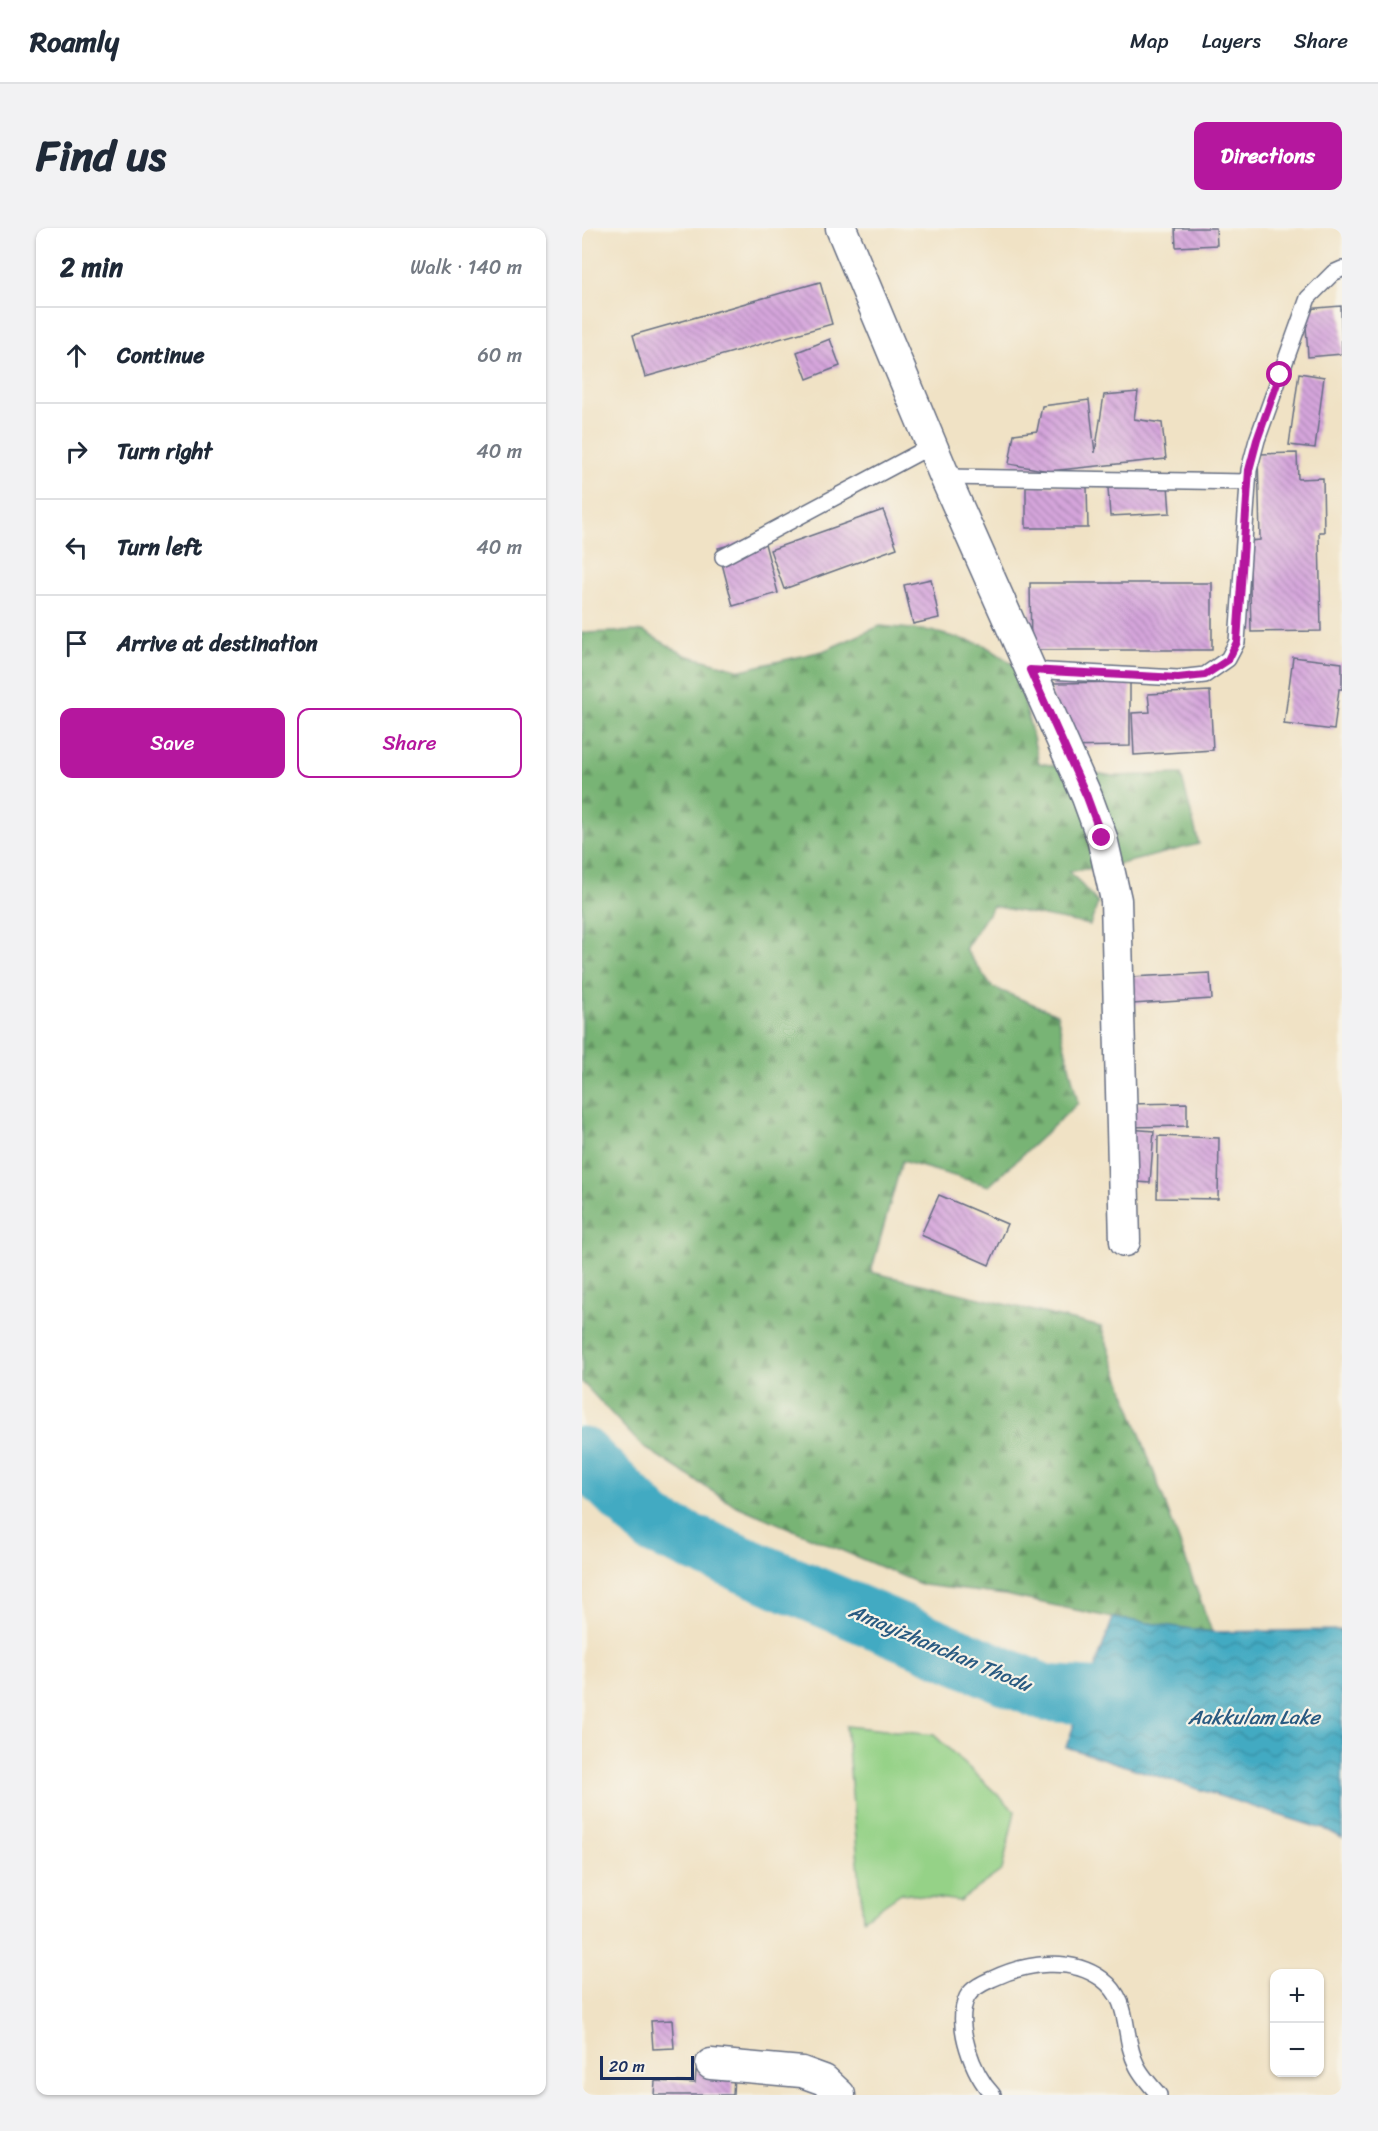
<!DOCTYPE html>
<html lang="en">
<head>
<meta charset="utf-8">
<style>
  body { margin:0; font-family:Sriracha,sans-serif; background:#f2f2f3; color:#1f2937 }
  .controls { position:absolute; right:18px; bottom:18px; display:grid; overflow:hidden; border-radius:12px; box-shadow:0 2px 4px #0004 }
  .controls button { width:54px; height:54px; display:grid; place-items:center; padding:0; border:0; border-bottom:2px solid #e0e1e3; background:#fff; color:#1f2937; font:30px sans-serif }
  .scale { position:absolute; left:18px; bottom:15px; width:94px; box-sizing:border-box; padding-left:6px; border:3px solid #1b2f5e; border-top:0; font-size:16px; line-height:21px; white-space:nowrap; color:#1b2f5e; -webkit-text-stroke:4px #f7f3e8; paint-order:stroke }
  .stop { position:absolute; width:18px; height:18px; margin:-14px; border:4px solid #b5179e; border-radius:50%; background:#fff }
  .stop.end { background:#b5179e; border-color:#fff; box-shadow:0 2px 6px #0008 }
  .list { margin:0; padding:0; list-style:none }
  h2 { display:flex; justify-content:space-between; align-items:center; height:78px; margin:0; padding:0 24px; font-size:26px }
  h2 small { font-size:20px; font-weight:400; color:#747a83 }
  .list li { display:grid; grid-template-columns:39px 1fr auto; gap:18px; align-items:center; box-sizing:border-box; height:96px; padding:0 24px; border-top:2px solid #e0e1e3 }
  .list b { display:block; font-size:22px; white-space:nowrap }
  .list em { font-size:20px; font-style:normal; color:#747a83 }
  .actions { display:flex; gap:12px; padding:18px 24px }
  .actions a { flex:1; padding:14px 0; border:2px solid #b5179e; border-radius:12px; text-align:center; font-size:21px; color:#b5179e }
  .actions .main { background:#b5179e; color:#fff }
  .icon { flex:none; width:33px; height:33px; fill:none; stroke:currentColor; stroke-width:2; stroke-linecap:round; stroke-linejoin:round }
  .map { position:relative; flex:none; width:760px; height:1867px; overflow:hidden; border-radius:12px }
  header { display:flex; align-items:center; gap:36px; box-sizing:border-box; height:84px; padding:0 30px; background:#fff; border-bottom:2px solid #e0e1e3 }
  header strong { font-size:28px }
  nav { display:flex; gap:33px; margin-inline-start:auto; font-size:21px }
  .intro { display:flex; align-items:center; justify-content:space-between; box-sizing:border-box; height:144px; padding:0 36px }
  h1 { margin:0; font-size:42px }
  .button { padding:15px 27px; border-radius:12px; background:#b5179e; color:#fff; font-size:21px; font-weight:700 }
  main { display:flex; gap:36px; padding:0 36px }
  aside { flex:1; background:#fff; border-radius:12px; box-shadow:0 2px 4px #0004 }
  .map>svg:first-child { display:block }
</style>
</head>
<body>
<header>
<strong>Roamly</strong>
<nav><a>Map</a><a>Layers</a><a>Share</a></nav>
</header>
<div class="intro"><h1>Find us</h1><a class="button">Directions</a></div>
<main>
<aside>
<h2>2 min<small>Walk · 140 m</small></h2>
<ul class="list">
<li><svg class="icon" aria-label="ahead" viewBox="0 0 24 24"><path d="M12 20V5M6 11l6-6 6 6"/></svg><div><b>Continue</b></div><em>60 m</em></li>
<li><svg class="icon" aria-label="right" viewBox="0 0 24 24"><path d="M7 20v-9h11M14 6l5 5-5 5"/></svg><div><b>Turn right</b></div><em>40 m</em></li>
<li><svg class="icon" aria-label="left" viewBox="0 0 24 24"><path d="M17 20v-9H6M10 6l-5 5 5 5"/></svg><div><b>Turn left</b></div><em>40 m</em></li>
<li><svg class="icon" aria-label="arrive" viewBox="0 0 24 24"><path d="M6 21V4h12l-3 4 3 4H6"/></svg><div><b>Arrive at destination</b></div></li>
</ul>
<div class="actions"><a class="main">Save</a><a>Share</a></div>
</aside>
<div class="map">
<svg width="760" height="1867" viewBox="0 0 760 1867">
  <defs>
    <pattern id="forest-firs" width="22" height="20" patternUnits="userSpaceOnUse" patternTransform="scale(1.5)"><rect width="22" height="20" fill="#78b474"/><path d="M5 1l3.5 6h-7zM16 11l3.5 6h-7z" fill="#629362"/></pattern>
    <pattern id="water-waves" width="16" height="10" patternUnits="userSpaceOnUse" patternTransform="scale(1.5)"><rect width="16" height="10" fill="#42aac2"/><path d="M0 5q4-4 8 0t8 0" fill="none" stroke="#368ba1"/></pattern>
    <pattern id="building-back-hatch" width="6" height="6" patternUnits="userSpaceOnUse" patternTransform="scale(1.5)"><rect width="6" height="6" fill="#d5a5db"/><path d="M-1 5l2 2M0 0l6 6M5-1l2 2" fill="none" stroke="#ac87b5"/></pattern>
  </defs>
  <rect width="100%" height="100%" fill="#f7f3e8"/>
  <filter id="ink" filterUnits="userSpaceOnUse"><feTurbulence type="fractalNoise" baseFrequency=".0167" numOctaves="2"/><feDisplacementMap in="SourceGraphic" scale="12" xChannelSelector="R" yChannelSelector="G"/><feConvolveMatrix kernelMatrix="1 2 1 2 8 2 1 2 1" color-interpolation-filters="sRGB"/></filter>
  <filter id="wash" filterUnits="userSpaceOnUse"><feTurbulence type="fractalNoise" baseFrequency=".008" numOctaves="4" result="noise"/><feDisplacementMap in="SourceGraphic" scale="24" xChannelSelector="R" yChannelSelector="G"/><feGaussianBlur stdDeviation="1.35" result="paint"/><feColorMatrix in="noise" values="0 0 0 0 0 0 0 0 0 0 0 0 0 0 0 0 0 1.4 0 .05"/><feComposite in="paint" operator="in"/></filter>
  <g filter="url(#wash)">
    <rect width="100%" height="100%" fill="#f0e2c5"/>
    <path fill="#95d287" stroke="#588072" stroke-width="1.5" d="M264,1498L352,1507L433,1583L420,1642L377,1673L319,1665L281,1691Z"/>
    <path fill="url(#forest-firs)" stroke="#4a7269" stroke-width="1.5" d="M298,398L349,403L402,417L434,438L457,535L531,548L599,546L617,616L531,638L487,643L516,675L508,697L411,678L383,721L410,759L475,786L496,875L407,958L320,933L289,1044L519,1099L630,1404L531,1390L423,1367L341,1357L150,1276L59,1217L0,1154V405L61,403L103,427L159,442L241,423Z"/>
    <path fill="url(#water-waves)" stroke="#2e6c90" stroke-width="1.5" d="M531,1390L630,1404L760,1402V1610L747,1603L484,1519Z"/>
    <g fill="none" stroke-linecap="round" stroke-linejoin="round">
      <path stroke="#42aac2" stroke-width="57" d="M0,1227L73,1299L463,1465L580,1473"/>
    </g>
    <g id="blocks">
      <path fill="url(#building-back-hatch)" d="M593,0H634L635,17L594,19Z
        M238,54L250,96L63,149L51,107Z
        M759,78L760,126L726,129L723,81Z
        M248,111L258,138L225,151L215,124Z
        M717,145L742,149L733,220L707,217Z
        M556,164L552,191L580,195L584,231L467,243L427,236L432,206L455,203L460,178L507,172L513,225L522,167Z
        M715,225L716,251L741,250L742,304H737L739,403L669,404L667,313L678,312L676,226Z
        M586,257L588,285L528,288L526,260Z
        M444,258H505L506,300H444Z
        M301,282L315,320L202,361L188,322Z
        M181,308L196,365L151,378L136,320Z
        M349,351L357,390L331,396L322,357Z
        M448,355H630V422H449Z
        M711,429L760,435V461H757L752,502L702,496Z
        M548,454V518L470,519V455Z
        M628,463L631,522L552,527L550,485L568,484L566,466Z
        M628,745L630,771L550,776L549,749Z
        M605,875V898L547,899L546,876Z
        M547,901L572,903L568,955L543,953Z
        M576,908L637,910L636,971L575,970Z
        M357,967L425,996L407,1037L339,1007Z
        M90,1792L92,1820L71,1821L69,1793Z
        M114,1843L152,1846L151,1867H72L73,1853L113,1855Z"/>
    </g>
  </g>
  <g filter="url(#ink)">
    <use href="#blocks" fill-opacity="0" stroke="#666e82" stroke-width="1.5"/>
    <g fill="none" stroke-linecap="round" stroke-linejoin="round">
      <g stroke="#666e82" stroke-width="18">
        <path id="service" d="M363,249L666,254
          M141,329L351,217
          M448,442L596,450L623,447L646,431L655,414L667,242L675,212L726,70L751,45L760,41
          M411,1867C391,1846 372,1797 385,1769C390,1760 401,1755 410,1751C443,1735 488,1728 520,1751C551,1774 539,1807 555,1838C560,1848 569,1858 577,1867"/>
      </g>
      <g stroke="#666e82" stroke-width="33">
        <path id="minor" d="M259,0L363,249L505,569L520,610L534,672L543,1013
          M129,1836L220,1844L242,1852L258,1867"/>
      </g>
      <use href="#service" stroke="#fff" stroke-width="15"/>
      <use href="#minor" stroke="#fff" stroke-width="30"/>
    </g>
  </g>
  <g fill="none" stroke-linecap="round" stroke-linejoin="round" filter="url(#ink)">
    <path stroke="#b5179e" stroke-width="8" d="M520,610L505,569L448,442L596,450L623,447L646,432L655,414L667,242L675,212L698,147"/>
  </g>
  <g text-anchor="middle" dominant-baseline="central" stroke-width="4.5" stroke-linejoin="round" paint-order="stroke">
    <g font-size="20" font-style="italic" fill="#295a81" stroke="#f7f3e8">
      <text transform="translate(358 1420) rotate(23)">Amayizhanchan Thodu</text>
      <text x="672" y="1489">Aakkulam Lake</text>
    </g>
  </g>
</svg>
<div class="controls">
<button>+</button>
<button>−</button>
</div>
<div class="scale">20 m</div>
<div class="stop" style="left:698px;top:147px"></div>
<div class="stop end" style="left:520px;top:610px"></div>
</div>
</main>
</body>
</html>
